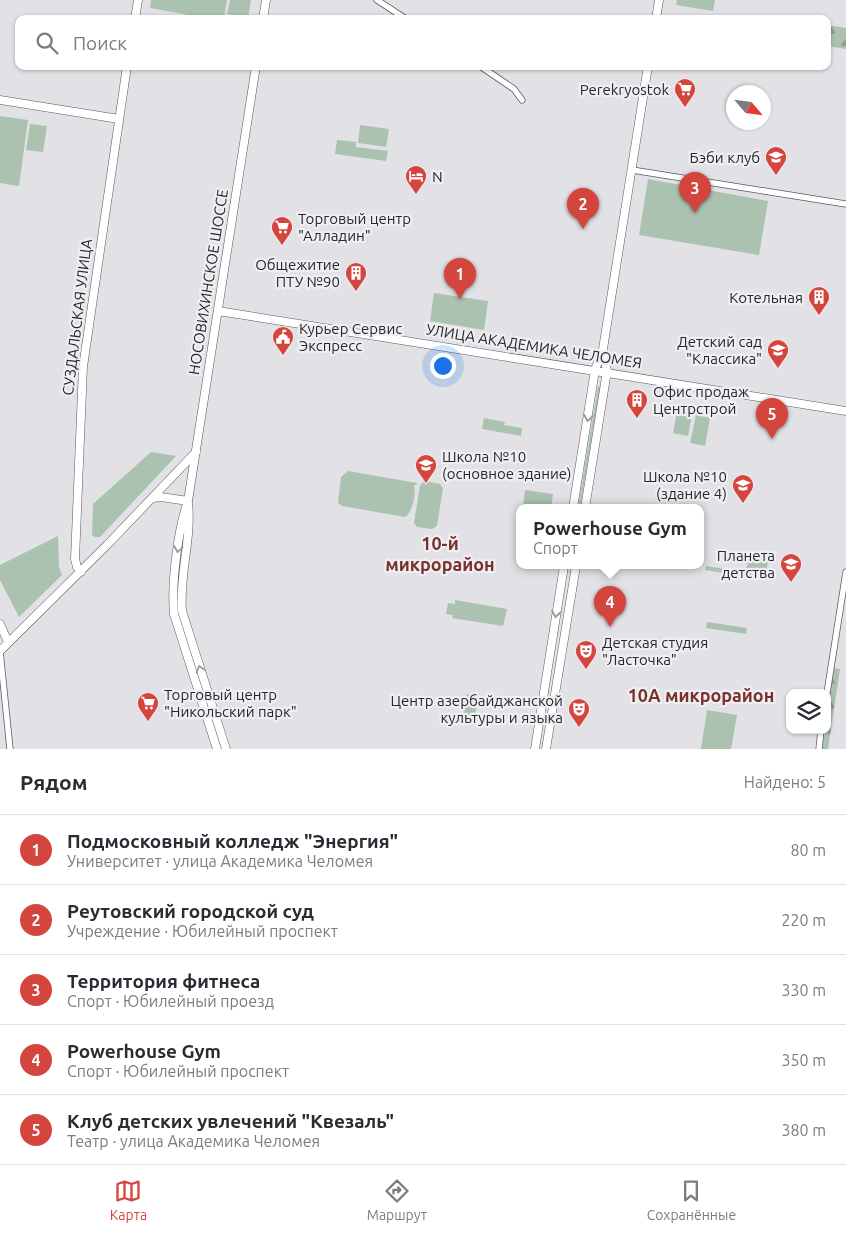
<!DOCTYPE html>
<html lang="ru">
<head>
<meta charset="utf-8">
<style>
  body { margin:0; font-family:Ubuntu,sans-serif; background:#f7f7f7; color:#2b2b33 }
  .controls { position:absolute; right:15px; bottom:15px; display:grid; overflow:hidden; border-radius:10px; box-shadow:0 1px 4px #0004 }
  .controls button { width:45px; height:45px; display:grid; place-items:center; padding:0; border:0; border-bottom:1px solid #e1e1e2; background:#fff; color:#2b2b33; font:25px sans-serif }
  .compass { position:absolute; left:726px; top:85px; width:45px; height:45px; border-radius:50%; background:#fff; box-shadow:0 1px 4px #0004; rotate:118deg }
  .you { position:absolute; left:442px; top:365px; width:18px; height:18px; margin:-12px; border:4px solid #fff; border-radius:50%; background:#1a73e8; box-shadow:0 0 0 8px #1a73e833 }
  .badge { display:grid; place-items:center; width:32px; height:32px; border-radius:50%; background:#d4463d; color:#fff; font-size:16px; font-weight:700 }
  .pin { position:absolute; translate:-50% -41px; filter:drop-shadow(0 1px 2px #0008) }
  .pin::after { content:''; position:absolute; top:26px; width:18px; height:15px; background:inherit; clip-path:polygon(0 0,100% 0,50% 100%) }
  .popup { position:absolute; left:516px; top:504px; width:188px; height:65px; box-sizing:border-box; display:grid; place-content:center; border-radius:10px; background:#fff; filter:drop-shadow(0 1px 4px #0005); font-size:16px; white-space:nowrap; color:#7c7c81 }
  .popup b { font-size:19px; color:#2b2b33 }
  .popup::after { content:''; position:absolute; left:50%; top:100%; margin-left:-10px; border:10px solid transparent; border-top-color:#fff }
  .list { margin:0; padding:0; list-style:none }
  h2 { display:flex; justify-content:space-between; align-items:center; height:65px; margin:0; padding:0 20px; font-size:21px }
  h2 small { font-size:16px; font-weight:400; color:#7c7c81 }
  .list li { display:grid; grid-template-columns:32px 1fr auto; gap:15px; align-items:center; box-sizing:border-box; height:70px; padding:0 20px; border-top:1px solid #e1e1e2 }
  .list b { display:block; font-size:19px; white-space:nowrap }
  .list p { margin:0; font-size:16px; white-space:nowrap; color:#7c7c81 }
  .list em { font-size:16px; font-style:normal; color:#7c7c81 }
  .icon { flex:none; width:28px; height:28px; fill:none; stroke:currentColor; stroke-width:2; stroke-linecap:round; stroke-linejoin:round }
  .map { position:relative; flex:none; width:846px; height:749px; overflow:hidden }
  .search { position:absolute; background:#fff; box-shadow:0 1px 4px #0004; left:15px; right:15px; top:15px; height:55px; display:flex; align-items:center; gap:12px; box-sizing:border-box; padding:0 18px; border-radius:10px; color:#7c7c81; font-size:19px }
  .sheet { height:415px; background:#fff }
  nav { display:flex; justify-content:space-around; align-items:center; box-sizing:border-box; height:70px; border-top:1px solid #e1e1e2; background:#fff; font-size:14px; color:#7c7c81 }
  nav a { display:grid; justify-items:center; gap:2px }
  nav .on { color:#d4463d }
  .map>svg:first-child { display:block }
</style>
</head>
<body>
<div class="map">
<svg width="846" height="749" viewBox="0 0 846 749">
  <defs>
    <pattern id="forest-firs" width="22" height="20" patternUnits="userSpaceOnUse" patternTransform="scale(1.25)"><rect width="22" height="20" fill="#abc2b1"/><path d="M5 1l3.5 6h-7zM16 11l3.5 6h-7z" fill="#8b9e90"/></pattern>
  </defs>
  <rect width="100%" height="100%" fill="#e2e1e5"/>
  <path fill="#abc2b1" d="M151,0H227L224,19H211L150,8Z
    M230,0H251L248,18L227,14Z
    M677,0H715L713,11L676,5Z
    M0,116L28,120L19,186L0,183Z
    M30,124L47,126L43,152L26,150Z
    M360,125L389,129L386,147L358,143Z
    M337,140L356,142V147L388,151L386,161L335,154Z
    M648,179L768,201L759,255L639,235Z
    M434,293L488,301L484,330L430,321Z
    M598,386L600,387L580,508H578Z
    M677,412L692,415L688,436L673,433Z
    M696,415L710,418L705,446L690,443Z
    M484,418L505,422L504,425L522,428L521,436L482,429Z
    M151,452L176,456L100,537H95L92,535L93,504Z
    M348,471L417,483V485H414C416,495 413,511 405,517L342,506L338,503L341,477Z
    M425,481L440,484L443,488L437,526L432,529L417,527L414,523L420,485Z
    M525,490L553,494L551,508H523Z
    M58,536L59,567L62,575L19,617L0,580V565Z
    M750,552L769,555L765,580L705,570L706,566L746,572Z
    M455,600L507,609L503,626L452,618L453,615L446,614L448,603L455,604Z
    M707,622L747,628L746,634L706,628Z
    M467,694L478,696L474,723L462,721Z
    M707,710L737,715L731,749H701Z"/>
  <path fill="url(#forest-firs)" d="M827,25L846,28V49L827,46Z
    M834,668L840,669L828,749H822L825,730H827V712Z"/>
  <g fill="none" stroke-linecap="round" stroke-linejoin="round">
    <g stroke="#59595d" stroke-width="7">
      <path id="street" d="M377,0L406,19
        M480,66L514,89L522,100
        M632,170L846,204
        M0,651L10,749
        M827,693L846,572
        M819,749L821,730"/>
    </g>
    <g stroke="#59595d" stroke-width="9">
      <path id="secondary" d="M135,19L138,0
        M263,19L266,0
        M656,19L659,0
        M0,100L119,119
        M218,311L846,411
        M153,498L161,497L188,501
        M188,503C192,539 179,575 182,611L226,749
        M573,508L595,370L602,351
        M585,508L607,371L603,349L648,66
        M81,572L77,567L75,559L83,367L127,66
        M0,624L8,642
        M0,651L107,545L196,452
        M217,749L174,614C171,584 178,529 188,501L256,66
        M535,749L564,566
        M546,749L576,566"/>
    </g>
    <use href="#street" stroke="#fff" stroke-width="5.5"/>
    <use href="#secondary" stroke="#fff" stroke-width="8"/>
  </g>
  <defs><path id="oneway-chevron" d="M-2-3.5L2.5 0L-2 3.5" fill="none" stroke-width="1.6" stroke-linecap="round" stroke-linejoin="round" transform="scale(1.25)"/></defs>
  <g stroke="#9e9e9f">
    <use href="#oneway-chevron" transform="translate(588 418) rotate(99)"/>
    <use href="#oneway-chevron" transform="translate(178 549) rotate(98)"/>
    <use href="#oneway-chevron" transform="translate(556 614) rotate(99)"/>
    <use href="#oneway-chevron" transform="translate(200 669) rotate(-108)"/>
  </g>
  <defs>
    <g id="supermarket-pin" transform="scale(1.125)"><path d="M0 17L-7.5 6A9.5 9.5 0 1 1 7.5 6Z" fill="#d4463d" stroke="#efeef3"/><path d="M-6-5.5h2.5l.6 2H6L4.5 2H-2.5L-4.4-4H-6ZM-1.5 3.2a1.3 1.3 0 1 0 .1 0ZM3 3.2a1.3 1.3 0 1 0 .1 0Z" fill="#fff"/></g>
    <g id="school-pin" transform="scale(1.125)"><path d="M0 17L-7.5 6A9.5 9.5 0 1 1 7.5 6Z" fill="#d4463d" stroke="#efeef3"/><path d="M0-5L7-2L0 1L-7-2ZM-4 1L0 2.5L4 1V4Q0 6-4 4Z" fill="#fff"/></g>
    <g id="hotel-pin" transform="scale(1.125)"><path d="M0 17L-7.5 6A9.5 9.5 0 1 1 7.5 6Z" fill="#d4463d" stroke="#efeef3"/><path d="M-6-4.5h1.5V1H6V5H4.5V3h-9V5H-6ZM-4 0a1.8 1.8 0 1 1 3.6 0ZM.5 0V-2.5h3Q6-2.5 6 0Z" fill="#fff"/></g>
    <g id="building-pin" transform="scale(1.125)"><path d="M0 17L-7.5 6A9.5 9.5 0 1 1 7.5 6Z" fill="#d4463d" stroke="#efeef3"/><path d="M-4-6H4V6H1V3H-1V6H-4ZM-2.5-4.3h1.7v1.8h-1.7ZM.8-4.3h1.7v1.8H.8ZM-2.5-1h1.7V.8h-1.7ZM.8-1h1.7V.8H.8Z" fill="#fff"/></g>
    <g id="civic-pin" transform="scale(1.125)"><path d="M0 17L-7.5 6A9.5 9.5 0 1 1 7.5 6Z" fill="#d4463d" stroke="#efeef3"/><path d="M-.6-6.5H3V-4.5H.6V-3L4-1V1h2V6H-6V1h2V-1L-.6-3ZM-1.2 2.5V6h2.4V2.5Z" fill="#fff"/></g>
    <g id="theatre-pin" transform="scale(1.125)"><path d="M0 17L-7.5 6A9.5 9.5 0 1 1 7.5 6Z" fill="#d4463d" stroke="#efeef3"/><path d="M-5-5.5Q0-4 5-5.5V0Q5 5 0 6Q-5 5-5 0ZM-3.3-2.5H-1v1.5H-3.3ZM1-2.5H3.3v1.5H1ZM-2.8 1Q0 5.5 2.8 1Z" fill="#fff"/></g>
  </defs>
  <g fill-rule="evenodd">
    <use href="#supermarket-pin" x="685" y="89"/>
    <use href="#school-pin" x="776" y="157"/>
    <use href="#hotel-pin" x="416" y="176"/>
    <use href="#supermarket-pin" x="282" y="227"/>
    <use href="#building-pin" x="356" y="273"/>
    <use href="#building-pin" x="819" y="297"/>
    <use href="#civic-pin" x="283" y="337"/>
    <use href="#school-pin" x="778" y="350"/>
    <use href="#building-pin" x="637" y="400"/>
    <use href="#school-pin" x="426" y="465"/>
    <use href="#school-pin" x="743" y="485"/>
    <use href="#school-pin" x="791" y="564"/>
    <use href="#theatre-pin" x="586" y="651"/>
    <use href="#supermarket-pin" x="148" y="703"/>
    <use href="#theatre-pin" x="579" y="709"/>
  </g>
  <g text-anchor="middle" dominant-baseline="central" stroke-width="4.5" stroke-linejoin="round" paint-order="stroke">
    <g font-size="15" fill="#28282a" stroke="#efeef3" text-anchor="end">
      <text x="669" y="89">Perekryostok</text>
      <text x="760" y="157">Бэби клуб</text>
      <text x="432" y="176" text-anchor="start">N</text>
      <text x="298" y="218" text-anchor="start">Торговый центр<tspan x="298" dy="17">"Алладин"</tspan></text>
      <text x="340" y="264">Общежитие<tspan x="340" dy="17">ПТУ №90</tspan></text>
      <text x="803" y="297">Котельная</text>
      <text x="299" y="328" text-anchor="start">Курьер Сервис<tspan x="299" dy="17">Экспресс</tspan></text>
      <text x="762" y="341">Детский сад<tspan x="762" dy="17">"Классика"</tspan></text>
      <text x="653" y="391" text-anchor="start">Офис продаж<tspan x="653" dy="17">Центрстрой</tspan></text>
      <text x="442" y="456" text-anchor="start">Школа №10<tspan x="442" dy="17">(основное здание)</tspan></text>
      <text x="727" y="476">Школа №10<tspan x="727" dy="17">(здание 4)</tspan></text>
      <text x="775" y="555">Планета<tspan x="775" dy="17">детства</tspan></text>
      <text x="602" y="642" text-anchor="start">Детская студия<tspan x="602" dy="17">"Ласточка"</tspan></text>
      <text x="164" y="694" text-anchor="start">Торговый центр<tspan x="164" dy="17">"Никольский парк"</tspan></text>
      <text x="563" y="700">Центр азербайджанской<tspan x="563" dy="17">культуры и языка</tspan></text>
    </g>
    <g font-size="15" fill="#28282a" stroke="#efeef3">
      <text transform="translate(208 282) rotate(-81)">НОСОВИХИНСКОЕ ШОССЕ</text>
      <text transform="translate(77 317) rotate(-83)">СУЗДАЛЬСКАЯ УЛИЦА</text>
      <text transform="translate(534 346) rotate(9)">УЛИЦА АКАДЕМИКА ЧЕЛОМЕЯ</text>
    </g>
    <g font-size="18" font-weight="bold" fill="#78322b" stroke="#efeef3">
      <text x="440" y="543">10-й<tspan x="440" dy="21">микрорайон</tspan></text>
      <text x="701" y="695">10А микрорайон</text>
    </g>
  </g>
</svg>
<div class="controls">
<button><svg class="icon" aria-label="layers" viewBox="0 0 24 24"><path d="M12 4l9 5-9 5-9-5zM3 14l9 5 9-5"/></svg></button>
</div>
<svg class="compass" viewBox="-18 -18 36 36"><path d="M0-13l5 13h-10z" fill="#e53935"/><path d="M0 13l5-13h-10z" fill="#7c7c81"/></svg>
<div class="you"></div>
<div class="pin badge" style="left:460px;top:299px">1</div>
<div class="pin badge" style="left:583px;top:229px">2</div>
<div class="pin badge" style="left:695px;top:213px">3</div>
<div class="pin badge" style="left:610px;top:627px">4</div>
<div class="popup"><b>Powerhouse Gym</b>Спорт</div>
<div class="pin badge" style="left:772px;top:439px">5</div>
<div class="search"><svg class="icon" aria-label="search" viewBox="0 0 24 24"><circle cx="10" cy="10" r="6"/><path d="M15 15l6 6"/></svg>Поиск</div>
</div>
<section class="sheet">
<h2>Рядом<small>Найдено: 5</small></h2>
<ul class="list">
<li><span class="badge">1</span><div><b>Подмосковный колледж &quot;Энергия&quot;</b><p>Университет · улица Академика Челомея</p></div><em>80 m</em></li>
<li><span class="badge">2</span><div><b>Реутовский городской суд</b><p>Учреждение · Юбилейный проспект</p></div><em>220 m</em></li>
<li><span class="badge">3</span><div><b>Территория фитнеса</b><p>Спорт · Юбилейный проезд</p></div><em>330 m</em></li>
<li><span class="badge">4</span><div><b>Powerhouse Gym</b><p>Спорт · Юбилейный проспект</p></div><em>350 m</em></li>
<li><span class="badge">5</span><div><b>Клуб детских увлечений &quot;Квезаль&quot;</b><p>Театр · улица Академика Челомея</p></div><em>380 m</em></li>
</ul>
</section>
<nav>
<a class="on"><svg class="icon" aria-label="map" viewBox="0 0 24 24"><path d="M3 6l6-2 6 2 6-2v14l-6 2-6-2-6 2zM9 4v14M15 6v14"/></svg>Карта</a>
<a><svg class="icon" aria-label="directions" viewBox="0 0 24 24"><path d="M12 3l9 9-9 9-9-9zM9 14v-3h6M13 9l2 2-2 2"/></svg>Маршрут</a>
<a><svg class="icon" aria-label="saved" viewBox="0 0 24 24"><path d="M7 4h10v16l-5-4-5 4z"/></svg>Сохранённые</a>
</nav>
</body>
</html>
